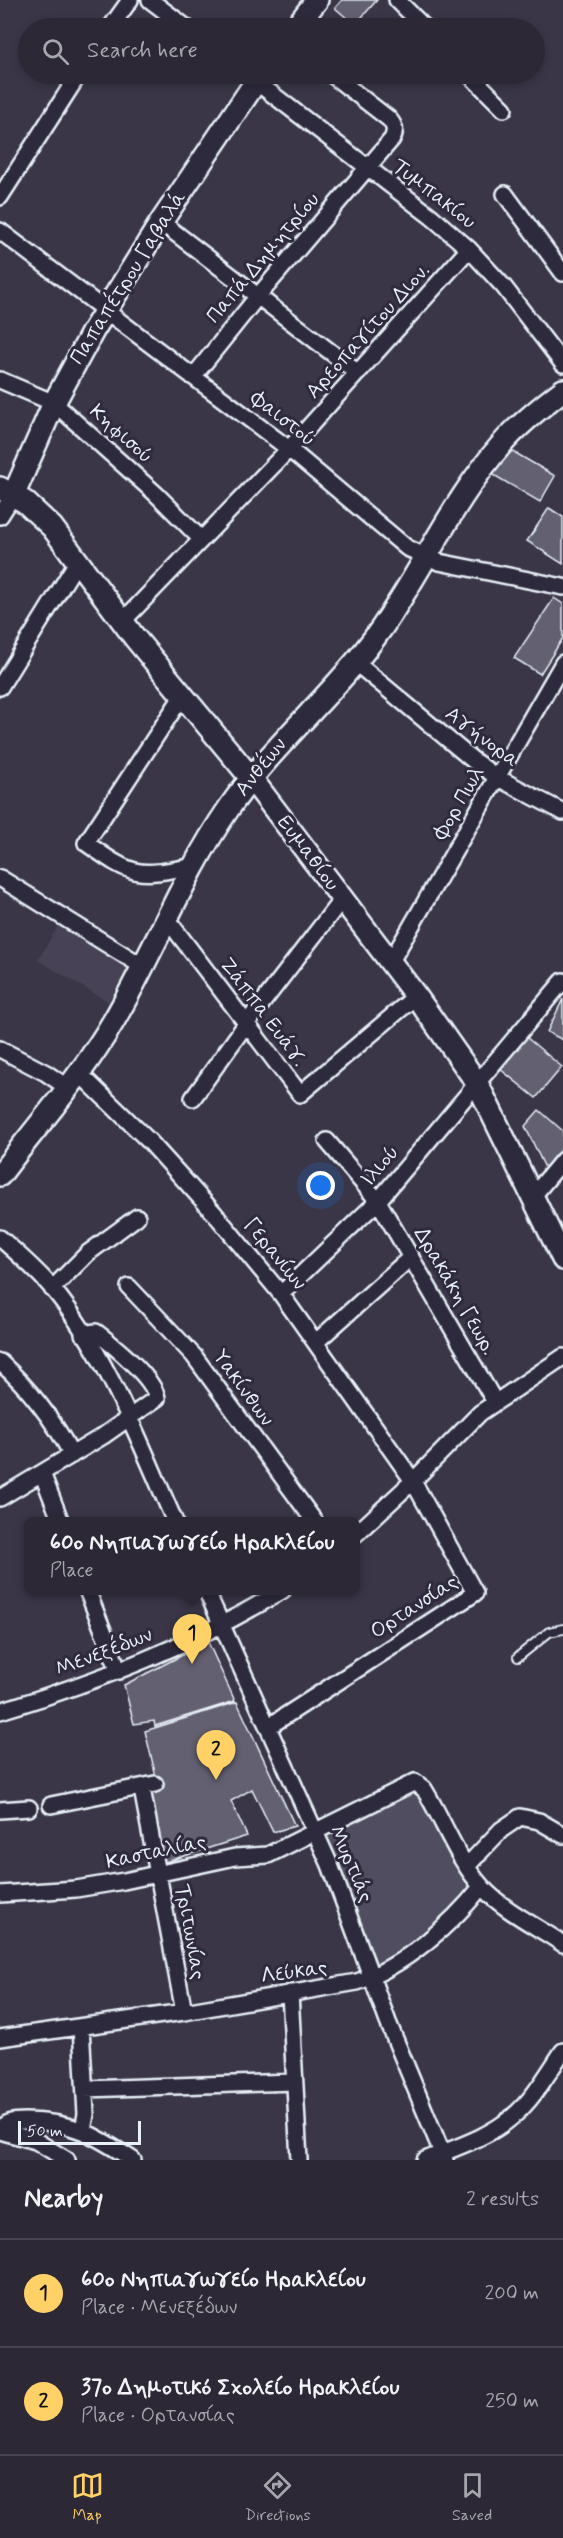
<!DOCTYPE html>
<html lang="en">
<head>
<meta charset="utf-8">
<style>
  body { margin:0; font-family:Mynerve,sans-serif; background:#34303e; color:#f1f3f6 }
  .scale { position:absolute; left:18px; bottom:15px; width:123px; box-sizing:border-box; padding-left:6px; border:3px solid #e8f1f8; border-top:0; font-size:16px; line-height:21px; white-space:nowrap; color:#e8f1f8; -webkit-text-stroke:4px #2f2a3d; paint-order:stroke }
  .you { position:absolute; left:321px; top:1186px; width:21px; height:21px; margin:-15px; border:4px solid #fff; border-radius:50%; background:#1a73e8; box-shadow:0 0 0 9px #1a73e833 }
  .badge { display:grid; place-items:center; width:39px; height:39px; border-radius:50%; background:#ffd166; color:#111; font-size:20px; font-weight:700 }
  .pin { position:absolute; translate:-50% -50px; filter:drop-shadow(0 2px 3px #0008) }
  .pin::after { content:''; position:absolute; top:32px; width:21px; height:18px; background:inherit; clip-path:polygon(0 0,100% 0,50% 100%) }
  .popup { position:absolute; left:24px; top:1517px; width:336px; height:78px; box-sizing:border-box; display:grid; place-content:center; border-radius:9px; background:#2c2836; filter:drop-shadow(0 2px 4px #0005); font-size:20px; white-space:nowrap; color:#a6a6ad }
  .popup b { font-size:22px; color:#f1f3f6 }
  .popup::after { content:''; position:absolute; left:50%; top:100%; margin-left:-12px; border:12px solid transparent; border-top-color:#2c2836 }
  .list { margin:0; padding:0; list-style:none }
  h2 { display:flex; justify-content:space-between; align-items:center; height:78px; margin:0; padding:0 24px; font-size:26px }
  h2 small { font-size:20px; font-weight:400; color:#a6a6ad }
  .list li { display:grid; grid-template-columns:39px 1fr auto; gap:18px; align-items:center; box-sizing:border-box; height:108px; padding:0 24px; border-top:2px solid #484451 }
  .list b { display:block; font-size:22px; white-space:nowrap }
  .list p { margin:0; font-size:20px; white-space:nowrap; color:#a6a6ad }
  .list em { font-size:20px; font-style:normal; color:#a6a6ad }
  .icon { flex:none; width:33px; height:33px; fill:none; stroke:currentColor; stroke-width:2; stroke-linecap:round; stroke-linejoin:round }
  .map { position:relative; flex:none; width:563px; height:2160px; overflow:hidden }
  .search { position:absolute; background:#2c2836; box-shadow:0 3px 9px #0003; left:18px; right:18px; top:18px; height:66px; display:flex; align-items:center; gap:15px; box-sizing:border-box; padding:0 21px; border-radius:33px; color:#a6a6ad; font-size:22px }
  .sheet { height:294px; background:#2c2836 }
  nav { display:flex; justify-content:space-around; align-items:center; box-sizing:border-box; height:84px; border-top:2px solid #484451; background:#2c2836; font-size:16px; color:#a6a6ad }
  nav a { display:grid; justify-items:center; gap:3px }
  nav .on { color:#ffd166 }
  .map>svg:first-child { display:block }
</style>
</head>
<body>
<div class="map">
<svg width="563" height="2160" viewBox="0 0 563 2160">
  <rect width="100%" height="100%" fill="#3a3648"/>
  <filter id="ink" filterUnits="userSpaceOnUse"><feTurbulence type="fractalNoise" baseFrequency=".0167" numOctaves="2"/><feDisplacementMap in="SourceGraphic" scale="12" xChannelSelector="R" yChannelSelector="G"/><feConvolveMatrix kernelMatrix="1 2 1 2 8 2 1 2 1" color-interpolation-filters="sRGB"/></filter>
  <g filter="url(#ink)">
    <path fill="#464354" d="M58,926L127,968L108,1002L38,960Z"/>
    <path fill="#504e5f" stroke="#9ca0ac" stroke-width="1.5" d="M417,1782L481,1887L372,1977L324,1834Z"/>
    <path fill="#636171" stroke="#e8f1f8" stroke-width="1.5" d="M342,0H377L355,25L335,8Z
      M507,448L555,476L540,502L492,474Z
      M549,508L563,517V564L527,541Z
      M554,598L563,604V638L540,674L514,658Z
      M563,999V1040L547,1032Z
      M526,1037L562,1067L536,1098L500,1069Z
      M539,1110L563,1131V1150L546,1170L525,1126Z
      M208,1642L235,1701L155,1726L154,1721L134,1724L124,1685Z
      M237,1702L295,1826L273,1832L252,1789L231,1801L247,1836L159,1864L144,1790L158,1785L145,1731Z"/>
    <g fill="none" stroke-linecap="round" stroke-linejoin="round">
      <g stroke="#e8f1f8" stroke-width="12">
        <path id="lane" d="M518,1657L549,1632L563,1629"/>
      </g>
      <g stroke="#e8f1f8" stroke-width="20">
        <path id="street" d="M150,0L187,28
          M397,0L425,28
          M110,28L130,0
          M246,74L432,217L469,249L504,287L563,364
          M469,74L504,109
          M505,194L563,273
          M0,197L79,74
          M161,222L358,373
          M0,231L289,449L407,548L439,562L563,587
          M193,377L258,296L392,139C396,131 395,126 389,119L331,74
          M0,380L54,403L156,494L201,539
          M0,516L14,494
          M122,622L289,449L469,249
          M355,662L474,761L498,778L563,812
          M0,687L77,562
          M183,695L86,843C134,877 136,877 194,866
          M0,878L142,966
          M167,919L300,1094L416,996
          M390,963L563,663
          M0,1049L46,1073L68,1088
          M80,1074L150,1142L215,1214L281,1294L413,1481L475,1593L268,1727
          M193,1098L246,1024L342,899
          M327,1141L378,1201L495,1402
          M533,1196L563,1160
          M0,1238C18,1254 37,1270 53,1289C108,1356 140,1443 175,1522
          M129,1287L194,1356L315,1522
          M52,1289L88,1253L137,1217
          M281,1294L378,1201L563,981
          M316,1342L411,1257
          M0,1362C30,1389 53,1419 72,1455
          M42,1473L61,1522
          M0,1498L103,1436L157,1398C153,1377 113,1345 96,1332L83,1334
          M356,1534L413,1481L480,1413L563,1357
          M87,1590L119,1671
          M206,1590L330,1865L388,2022L445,2160
          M0,1711C99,1681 195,1644 283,1590
          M142,1789L184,2012
          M51,1805L155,1784
          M0,1810L29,1808
          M467,1866L501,1830L520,1817L539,1821L563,1835
          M0,1894L76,1889L124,1881L235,1857L268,1855L415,1782L424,1789C444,1821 457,1860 483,1888C503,1910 538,1927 563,1944
          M290,1993L299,2160
          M81,2027L86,2114L83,2130
          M0,2038L184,2012L357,1982C403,1967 452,1924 481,1887
          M85,2089L294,2082
          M0,2131L36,2141L67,2160
          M1,2131C5,2121 15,2121 25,2121C72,2121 95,2135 133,2160
          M425,2160C454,2148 489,2137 512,2117C533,2100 548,2073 563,2051"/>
      </g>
      <g stroke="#e8f1f8" stroke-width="26">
        <path id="secondary" d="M295,28L317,0
          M0,488L25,502L52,527L135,638L251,778L416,996L477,1083L563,1259
          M14,494L54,403L93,331L161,222L261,74
          M0,1175C38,1124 81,1077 113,1022C154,952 183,875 229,808C274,743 336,693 381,629C423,569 453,500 501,445C519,424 542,406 563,390"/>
      </g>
      <use href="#lane" stroke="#2f2a3d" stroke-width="8"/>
      <use href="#street" stroke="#2f2a3d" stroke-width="15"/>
      <use href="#secondary" stroke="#2f2a3d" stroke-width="21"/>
    </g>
  </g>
  <g text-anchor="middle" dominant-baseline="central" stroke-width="6" stroke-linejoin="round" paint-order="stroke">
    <g font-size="21" fill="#e8f1f8" stroke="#2f2a3d">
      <text transform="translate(434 194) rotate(38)">Τυμπακίου</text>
      <text transform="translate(263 258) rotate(-50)">Παπά Δημητρίου</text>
      <text transform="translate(128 278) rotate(-58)">Παπαπέτρου Γαβαλά</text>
      <text transform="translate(368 331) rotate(-48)">Αρεοπαγίτου Διον.</text>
      <text transform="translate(283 419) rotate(38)">Φαιστού</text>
      <text transform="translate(121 434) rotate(42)">Κηφισού</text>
      <text transform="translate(482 737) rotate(37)">Αγήνορα</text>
      <text transform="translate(261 767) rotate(-51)">Ανθέων</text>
      <text transform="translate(459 803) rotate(-60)">Φορ Πωλ</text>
      <text transform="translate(308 853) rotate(53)">Ευμαθίου</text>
      <text transform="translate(263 1012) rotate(53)">Ζάππα Ευάγ.</text>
      <text transform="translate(380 1166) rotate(-50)">Ιλιού</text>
      <text transform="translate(275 1254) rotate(51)">Γερανίων</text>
      <text transform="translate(455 1291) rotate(60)">Δρακάκη Γεωρ.</text>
      <text transform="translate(243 1388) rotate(54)">Υακίνθων</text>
      <text transform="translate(414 1607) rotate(-33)">Ορτανσίας</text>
      <text transform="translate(104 1652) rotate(-21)">Μενεξέδων</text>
      <text transform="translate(156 1852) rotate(-12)">Κασταλίας</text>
      <text transform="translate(351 1864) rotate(67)">Μυρτιάς</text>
      <text transform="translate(190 1932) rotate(80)">Τριτωνίας</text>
      <text transform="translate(294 1972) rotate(-8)">Λεύκας</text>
    </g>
  </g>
</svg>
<div class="scale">50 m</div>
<div class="you"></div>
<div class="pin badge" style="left:192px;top:1664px">1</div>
<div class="popup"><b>60ο Νηπιαγωγείο Ηρακλείου</b>Place</div>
<div class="pin badge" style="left:216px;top:1780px">2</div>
<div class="search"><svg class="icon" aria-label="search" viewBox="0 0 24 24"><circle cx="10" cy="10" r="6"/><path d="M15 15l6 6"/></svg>Search here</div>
</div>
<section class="sheet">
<h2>Nearby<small>2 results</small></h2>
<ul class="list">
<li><span class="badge">1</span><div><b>60ο Νηπιαγωγείο Ηρακλείου</b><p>Place · Μενεξέδων</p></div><em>200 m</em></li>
<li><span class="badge">2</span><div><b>37ο Δημοτικό Σχολείο Ηρακλείου</b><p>Place · Ορτανσίας</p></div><em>250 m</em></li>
</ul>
</section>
<nav>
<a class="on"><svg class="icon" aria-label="map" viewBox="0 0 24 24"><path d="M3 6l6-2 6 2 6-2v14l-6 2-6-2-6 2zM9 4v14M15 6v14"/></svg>Map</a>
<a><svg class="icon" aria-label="directions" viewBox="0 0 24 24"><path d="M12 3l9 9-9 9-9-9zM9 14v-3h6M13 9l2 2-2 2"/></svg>Directions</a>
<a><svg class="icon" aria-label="saved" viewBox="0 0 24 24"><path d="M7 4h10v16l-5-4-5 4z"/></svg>Saved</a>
</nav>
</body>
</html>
